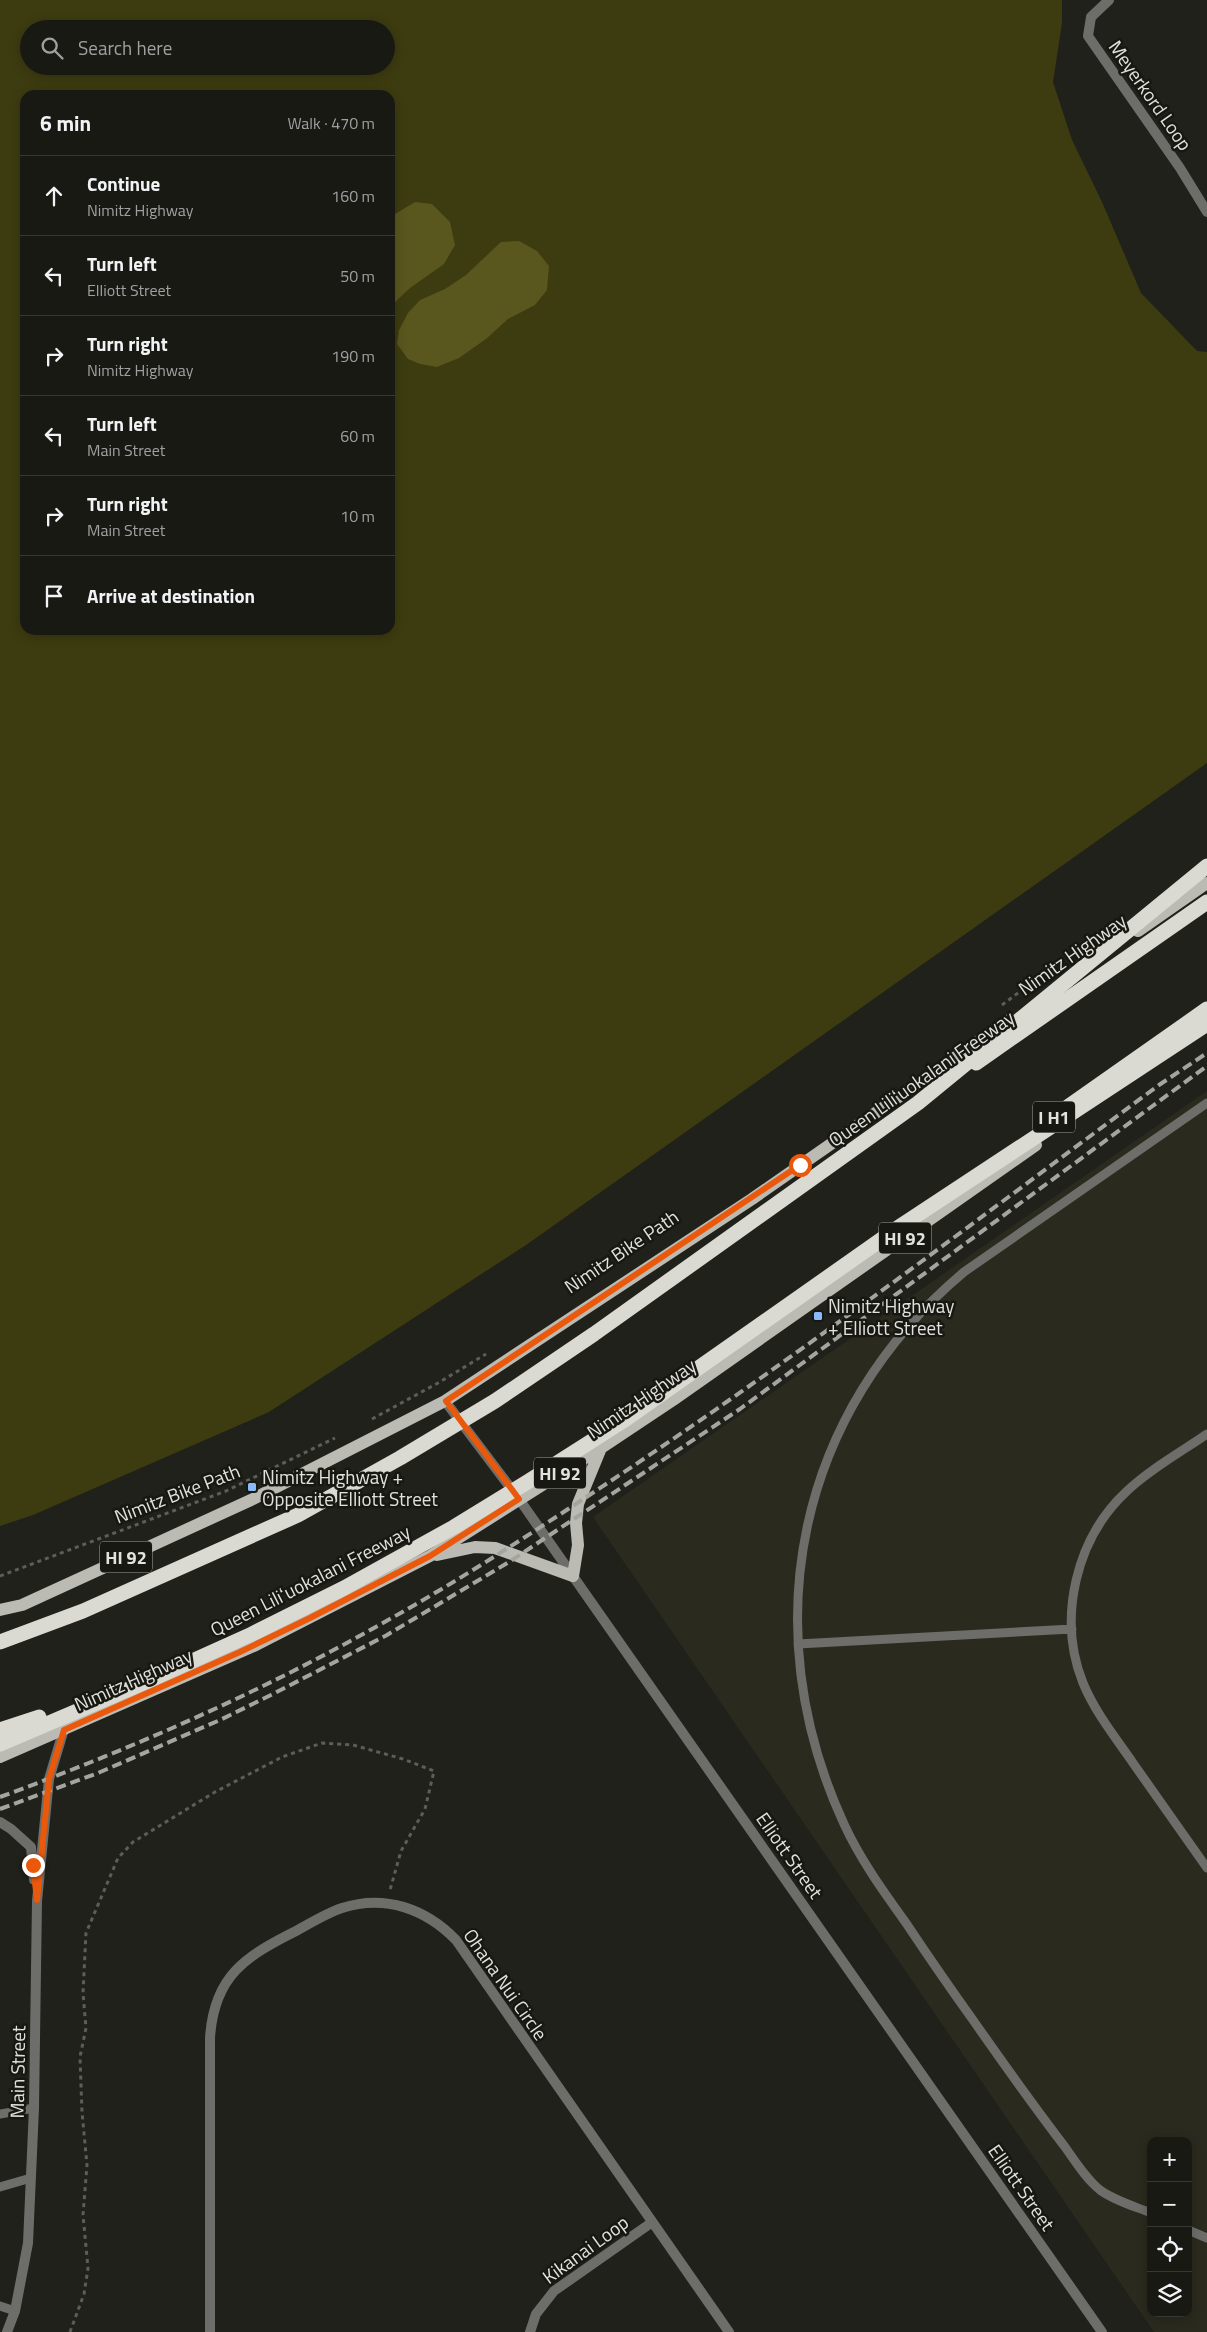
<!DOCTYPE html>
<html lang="en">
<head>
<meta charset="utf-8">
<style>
  body { margin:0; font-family:"Titillium Web",sans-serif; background:#262622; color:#f1f3f6 }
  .controls { position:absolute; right:15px; bottom:15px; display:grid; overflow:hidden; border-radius:10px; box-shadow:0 2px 12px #0003 }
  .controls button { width:45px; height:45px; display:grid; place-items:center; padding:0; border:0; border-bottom:1px solid #373834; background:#191914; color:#f1f3f6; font:25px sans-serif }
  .stop { position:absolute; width:15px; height:15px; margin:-11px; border:4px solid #ea580c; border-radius:50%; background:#fff }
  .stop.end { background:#ea580c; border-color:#fff; box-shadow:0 1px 5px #0008 }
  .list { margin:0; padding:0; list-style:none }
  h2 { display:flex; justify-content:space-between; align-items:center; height:65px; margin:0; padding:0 20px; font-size:21px }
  h2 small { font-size:16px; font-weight:400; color:#9fa0a0 }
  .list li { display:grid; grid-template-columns:32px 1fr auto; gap:15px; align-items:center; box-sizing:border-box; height:80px; padding:0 20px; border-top:1px solid #373834 }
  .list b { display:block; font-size:19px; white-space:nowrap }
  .list p { margin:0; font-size:16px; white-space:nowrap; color:#9fa0a0 }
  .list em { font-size:16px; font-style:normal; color:#9fa0a0 }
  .icon { flex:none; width:28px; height:28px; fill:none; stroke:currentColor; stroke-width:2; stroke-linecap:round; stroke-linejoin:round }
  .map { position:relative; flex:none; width:1207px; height:2332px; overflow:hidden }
  .search { position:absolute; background:#191914; box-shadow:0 2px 12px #0003; left:20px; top:20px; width:375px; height:55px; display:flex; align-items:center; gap:12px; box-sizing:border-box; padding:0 18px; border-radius:28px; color:#9fa0a0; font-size:19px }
  .panel { position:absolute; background:#191914; box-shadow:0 2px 12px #0003; left:20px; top:90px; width:375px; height:545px; border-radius:15px }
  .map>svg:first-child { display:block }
</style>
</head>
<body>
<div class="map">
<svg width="1207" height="2332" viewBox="0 0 1207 2332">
  <rect width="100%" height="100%" fill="#21211b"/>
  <path fill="#2a2a1e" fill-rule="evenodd" d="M1207,1091V2332H1154L593,1517ZM1151,2141H1188V2313H1151Z"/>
  <path fill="#3d3b10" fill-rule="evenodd" d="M0,0H1062V23L1053,82L1072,140L1102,202L1141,293L1197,351L1207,352V763L526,1245L269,1412L33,1515L0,1526ZM29,29H386V66H29ZM25,95H390V630H25Z"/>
  <path fill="#59561e" d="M415,202L432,204L450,222L455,245L444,264L410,288L390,307V217Z
    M519,241L537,251L549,266L547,290L535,305L508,319L486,339L459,358L437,367L420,364L408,359L397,344L399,330L408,313L420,300L445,289L466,275L501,242Z"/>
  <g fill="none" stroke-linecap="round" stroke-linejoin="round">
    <path stroke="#5e5e59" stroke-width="3" stroke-dasharray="4 4" stroke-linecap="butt" d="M1002,1005L1099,932
      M372,1419L438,1383L486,1354
      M0,1576L226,1491L335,1438
      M70,2332L84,2294L88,2268L83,2215L87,2165L82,2112L80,2057L86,2028L83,1993L86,1933L118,1858L133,1842L215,1792L282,1757L322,1743L353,1745L403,1759L434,1771L425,1809L401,1851L390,1890"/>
    <path stroke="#6d6d6a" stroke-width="9" d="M1207,1434C1181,1452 1150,1469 1127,1491C1076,1538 1057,1618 1083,1683C1095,1712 1115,1737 1133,1763C1158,1798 1182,1833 1207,1868
      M798,1644L1072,1629
      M0,2114L34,2108
      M0,2187L31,2178
      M1151,2213C1134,2206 1115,2201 1100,2190C1086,2179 1075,2161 1065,2147C1033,2105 1003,2063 973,2020C950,1988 928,1956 906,1923C883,1891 860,1859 844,1824C753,1627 797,1412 964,1272L1207,1103
      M1188,2230L1207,2238
      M0,2306L15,2311"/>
    <path stroke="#6d6d6a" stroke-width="10" d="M1109,0L1091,17L1088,36L1180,168L1207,212
      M0,1822L11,1829L31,1847L34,1880
      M7,2332L15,2311L28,2243L34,2108L37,1901L49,1779L64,1729
      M210,2332V2038C214,1975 246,1956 298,1930C312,1922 327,1913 342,1908C385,1894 426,1909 456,1940L729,2332
      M530,2332L536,2314L554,2291L651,2223"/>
    <path stroke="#6d6d6a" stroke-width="10" d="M445,1401L519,1499L1102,2332"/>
    <path stroke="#bbbbb4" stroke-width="12" d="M1138,931L1207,883
      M437,1555L475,1547L495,1548L573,1576L578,1545L576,1523L578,1504L601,1448
      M0,1610L22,1605L251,1500L445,1401L752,1199L1009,1020
      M0,1757L256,1645L430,1556L601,1448L673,1400L1036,1145"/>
    <path stroke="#dadad2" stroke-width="15" d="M976,1063L1207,902
      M1062,1111L1207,1009
      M0,1730L39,1717
      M0,1744L150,1680"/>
    <path stroke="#a4a5a0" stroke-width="4" stroke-dasharray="10 5" stroke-linecap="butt" d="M0,1797C131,1749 259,1693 381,1624C455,1583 526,1537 597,1490C790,1363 974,1222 1159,1085L1207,1053
      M0,1809L98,1773L220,1720L271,1695L387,1635L509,1562L740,1409L1207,1066"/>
    <path stroke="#dadad2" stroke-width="15" d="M0,1642L83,1611L298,1515L400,1458L495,1401L594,1334L918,1103L1207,866
      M150,1680L252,1634L344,1588L454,1527L529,1481L623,1421L902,1225L1207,1024"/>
  </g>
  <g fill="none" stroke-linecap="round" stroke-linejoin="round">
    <path stroke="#ea580c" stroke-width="6" d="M33,1865L37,1900L49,1779L64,1730L240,1652L310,1618L430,1556L519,1499L446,1401L800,1165"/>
  </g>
  <g fill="#8abafc" stroke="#181812" stroke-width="2">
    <rect x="813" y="1311" width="10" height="10" rx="2.5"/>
    <rect x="247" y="1482" width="10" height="10" rx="2.5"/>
  </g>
  <g text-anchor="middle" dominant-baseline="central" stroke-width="5" stroke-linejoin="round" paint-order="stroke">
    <g fill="#181812" stroke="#a5a5a1" stroke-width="1">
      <rect x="1033" y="1101.5" width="42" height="31" rx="4"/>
      <rect x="879" y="1222.5" width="52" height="31" rx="4"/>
      <rect x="534" y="1457.5" width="52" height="31" rx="4"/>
      <rect x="100" y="1541.5" width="52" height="31" rx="4"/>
    </g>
    <g font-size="18" font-weight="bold" fill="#e1e2de">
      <text x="1054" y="1117">I H1</text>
      <text x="905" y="1238">HI 92</text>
      <text x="560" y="1473">HI 92</text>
      <text x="126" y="1557">HI 92</text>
    </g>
    <g font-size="19" fill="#e1e2de" stroke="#181812">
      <text transform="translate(1151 95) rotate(55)">Meyerkord Loop</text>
      <text transform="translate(1072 954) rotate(-35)">Nimitz Highway</text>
      <text transform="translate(921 1078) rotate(-35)">Queen Liliʻuokalani Freeway</text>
      <text transform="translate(621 1251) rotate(-34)">Nimitz Bike Path</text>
      <text transform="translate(641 1398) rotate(-34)">Nimitz Highway</text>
      <text transform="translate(177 1493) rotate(-21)">Nimitz Bike Path</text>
      <text transform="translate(310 1580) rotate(-27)">Queen Liliʻuokalani Freeway</text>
      <text transform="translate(133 1679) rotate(-24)">Nimitz Highway</text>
      <text transform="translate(790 1855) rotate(55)">Elliott Street</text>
      <text transform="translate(506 1984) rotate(55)">Ohana Nui Circle</text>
      <text transform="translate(17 2072) rotate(-89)">Main Street</text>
      <text transform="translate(1022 2187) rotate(55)">Elliott Street</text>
      <text transform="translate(585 2249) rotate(-36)">Kikanai Loop</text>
    </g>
    <g font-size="19" fill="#e1e2de" stroke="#181812" text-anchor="start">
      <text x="828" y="1305">Nimitz Highway<tspan x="828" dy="22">+ Elliott Street</tspan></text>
      <text x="262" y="1476">Nimitz Highway +<tspan x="262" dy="22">Opposite Elliott Street</tspan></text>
    </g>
  </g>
</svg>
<div class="controls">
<button>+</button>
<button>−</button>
<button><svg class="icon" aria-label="locate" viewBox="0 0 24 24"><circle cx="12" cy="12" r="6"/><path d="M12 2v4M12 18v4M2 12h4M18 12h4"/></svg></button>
<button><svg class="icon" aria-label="layers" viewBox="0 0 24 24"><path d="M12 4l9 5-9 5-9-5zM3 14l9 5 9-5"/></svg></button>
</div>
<div class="stop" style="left:800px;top:1165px"></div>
<div class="stop end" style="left:33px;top:1865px"></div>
<div class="search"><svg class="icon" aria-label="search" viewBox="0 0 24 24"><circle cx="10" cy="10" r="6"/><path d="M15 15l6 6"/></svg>Search here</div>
<section class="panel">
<h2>6 min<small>Walk · 470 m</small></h2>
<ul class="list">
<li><svg class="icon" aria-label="ahead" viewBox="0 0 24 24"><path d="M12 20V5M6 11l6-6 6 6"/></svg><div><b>Continue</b><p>Nimitz Highway</p></div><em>160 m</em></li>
<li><svg class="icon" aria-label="left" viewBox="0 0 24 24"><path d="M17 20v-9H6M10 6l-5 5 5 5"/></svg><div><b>Turn left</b><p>Elliott Street</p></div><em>50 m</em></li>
<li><svg class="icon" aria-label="right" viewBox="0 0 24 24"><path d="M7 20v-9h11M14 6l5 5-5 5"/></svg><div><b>Turn right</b><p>Nimitz Highway</p></div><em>190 m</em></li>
<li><svg class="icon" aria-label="left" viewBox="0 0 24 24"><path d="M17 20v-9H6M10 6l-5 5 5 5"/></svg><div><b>Turn left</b><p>Main Street</p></div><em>60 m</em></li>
<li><svg class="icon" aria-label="right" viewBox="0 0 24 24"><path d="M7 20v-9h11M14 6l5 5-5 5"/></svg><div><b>Turn right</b><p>Main Street</p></div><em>10 m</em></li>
<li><svg class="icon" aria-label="arrive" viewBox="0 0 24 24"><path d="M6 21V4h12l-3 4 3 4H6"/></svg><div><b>Arrive at destination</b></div></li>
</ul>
</section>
</div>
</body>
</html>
